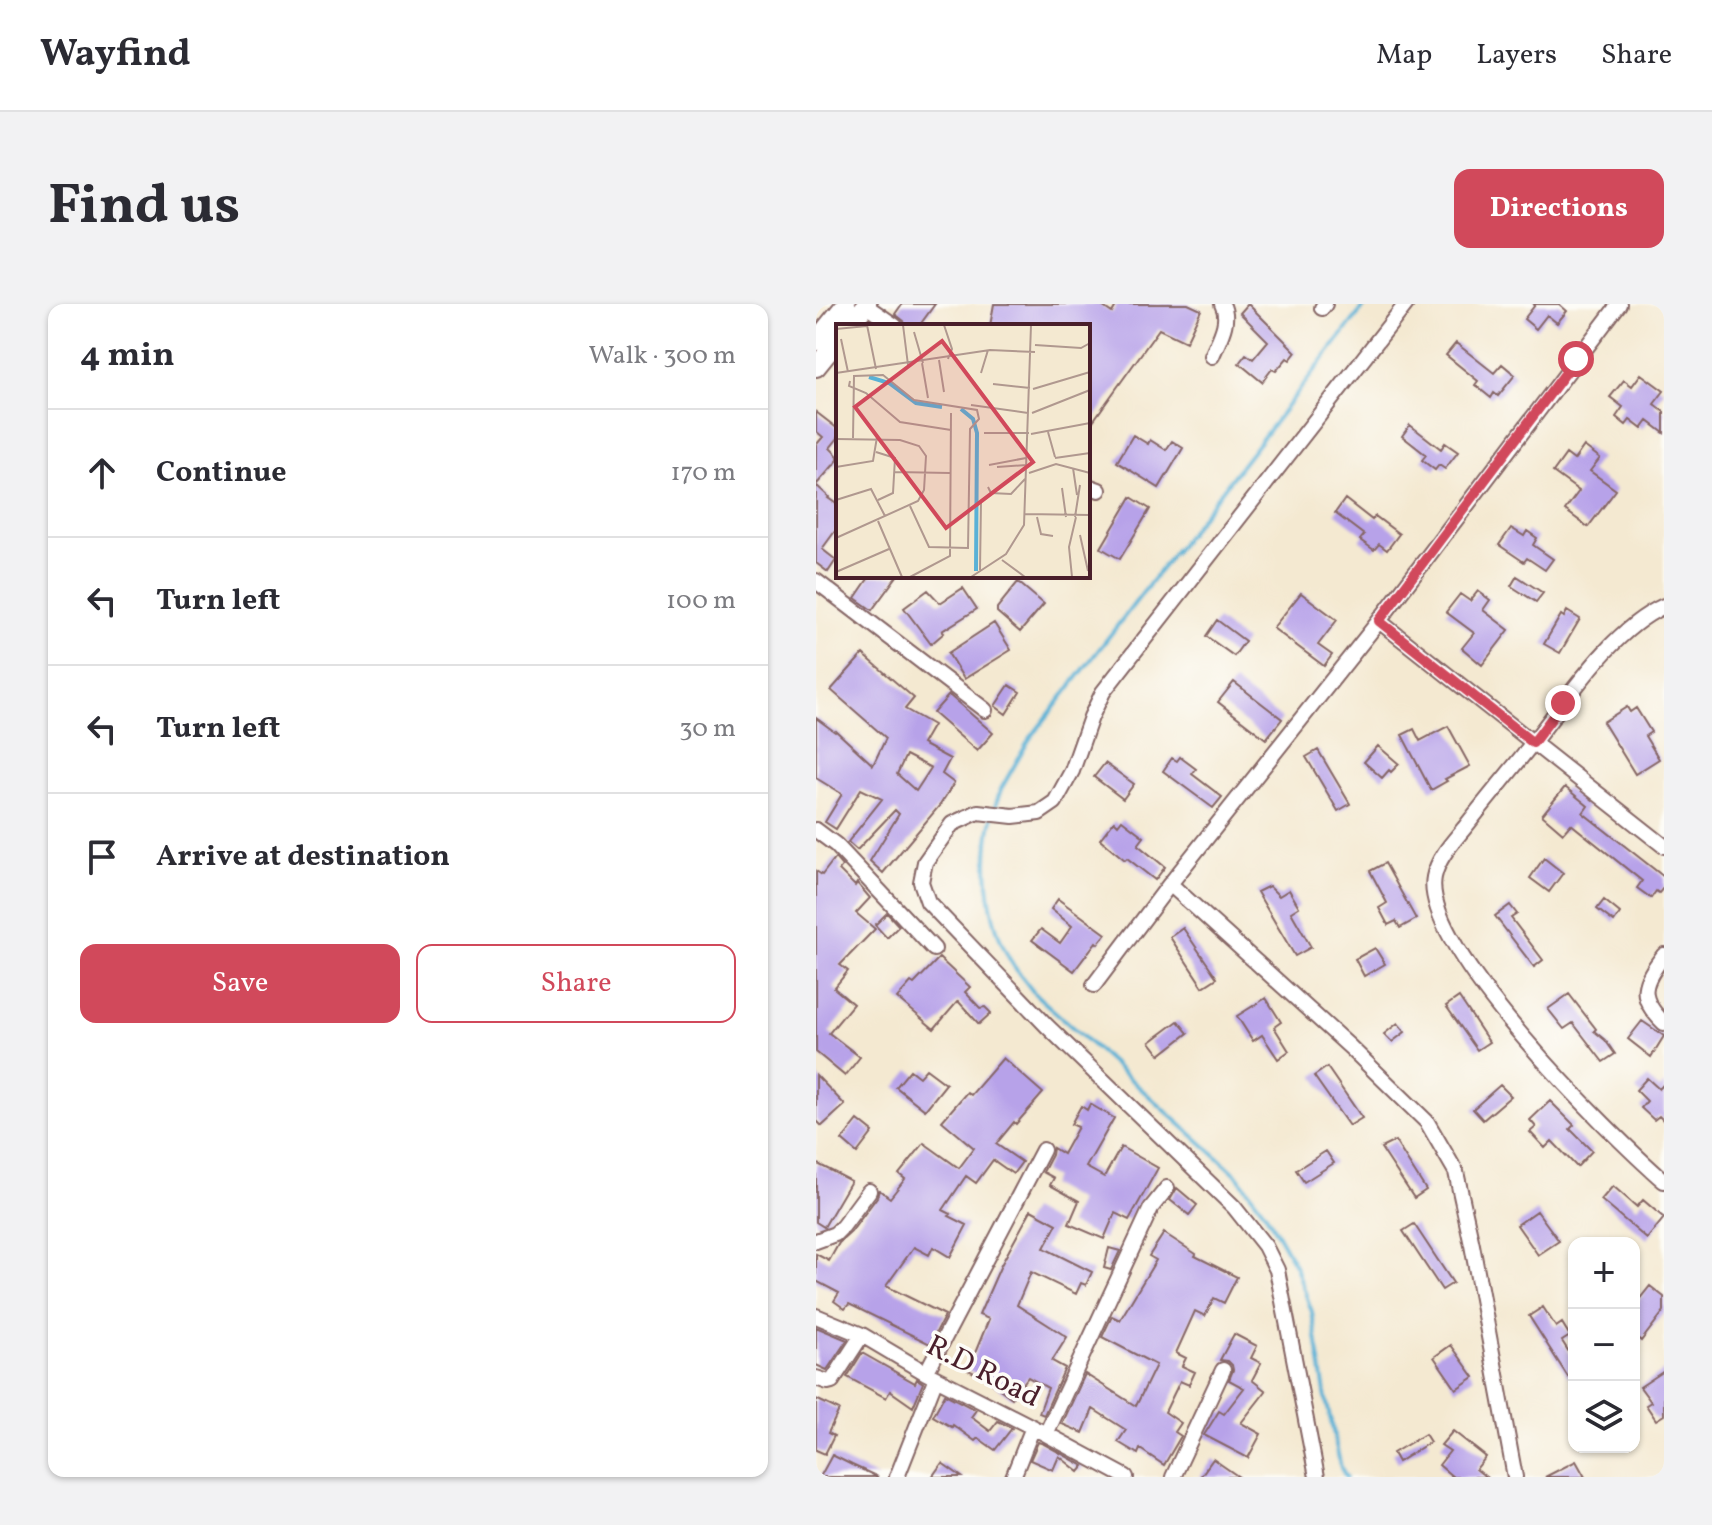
<!DOCTYPE html>
<html lang="en">
<head>
<meta charset="utf-8">
<style>
  body { margin:0; font-family:Vollkorn,serif; background:#f2f2f3; color:#2b2b33 }
  .controls { position:absolute; right:24px; bottom:24px; display:grid; overflow:hidden; border-radius:16px; box-shadow:0 2px 6px #0004 }
  .controls button { width:72px; height:72px; display:grid; place-items:center; padding:0; border:0; border-bottom:2px solid #e1e1e2; background:#fff; color:#2b2b33; font:40px sans-serif }
  .stop { position:absolute; width:24px; height:24px; margin:-18px; border:6px solid #d1495b; border-radius:50%; background:#fff }
  .stop.end { background:#d1495b; border-color:#fff; box-shadow:0 2px 8px #0008 }
  .list { margin:0; padding:0; list-style:none }
  h2 { display:flex; justify-content:space-between; align-items:center; height:104px; margin:0; padding:0 32px; font-size:34px }
  h2 small { font-size:26px; font-weight:400; color:#7c7c81 }
  .list li { display:grid; grid-template-columns:52px 1fr auto; gap:24px; align-items:center; box-sizing:border-box; height:128px; padding:0 32px; border-top:2px solid #e1e1e2 }
  .list b { display:block; font-size:30px; white-space:nowrap }
  .list em { font-size:26px; font-style:normal; color:#7c7c81 }
  .actions { display:flex; gap:16px; padding:24px 32px }
  .actions a { flex:1; padding:18px 0; border:2px solid #d1495b; border-radius:16px; text-align:center; font-size:28px; color:#d1495b }
  .actions .main { background:#d1495b; color:#fff }
  .icon { flex:none; width:44px; height:44px; fill:none; stroke:currentColor; stroke-width:2; stroke-linecap:round; stroke-linejoin:round }
  .map { position:relative; flex:none; width:848px; height:1173px; overflow:hidden; border-radius:16px }
  header { display:flex; align-items:center; gap:48px; box-sizing:border-box; height:112px; padding:0 40px; background:#fff; border-bottom:2px solid #e1e1e2 }
  header strong { font-size:38px }
  nav { display:flex; gap:44px; margin-inline-start:auto; font-size:28px }
  .intro { display:flex; align-items:center; justify-content:space-between; box-sizing:border-box; height:192px; padding:0 48px }
  h1 { margin:0; font-size:56px }
  .button { padding:20px 36px; border-radius:16px; background:#d1495b; color:#fff; font-size:28px; font-weight:700 }
  main { display:flex; gap:48px; padding:0 48px }
  aside { flex:1; background:#fff; border-radius:16px; box-shadow:0 2px 6px #0004 }
  .map>svg:first-child { display:block }
</style>
</head>
<body>
<header>
<strong>Wayfind</strong>
<nav><a>Map</a><a>Layers</a><a>Share</a></nav>
</header>
<div class="intro"><h1>Find us</h1><a class="button">Directions</a></div>
<main>
<aside>
<h2>4 min<small>Walk · 300 m</small></h2>
<ul class="list">
<li><svg class="icon" aria-label="ahead" viewBox="0 0 24 24"><path d="M12 20V5M6 11l6-6 6 6"/></svg><div><b>Continue</b></div><em>170 m</em></li>
<li><svg class="icon" aria-label="left" viewBox="0 0 24 24"><path d="M17 20v-9H6M10 6l-5 5 5 5"/></svg><div><b>Turn left</b></div><em>100 m</em></li>
<li><svg class="icon" aria-label="left" viewBox="0 0 24 24"><path d="M17 20v-9H6M10 6l-5 5 5 5"/></svg><div><b>Turn left</b></div><em>30 m</em></li>
<li><svg class="icon" aria-label="arrive" viewBox="0 0 24 24"><path d="M6 21V4h12l-3 4 3 4H6"/></svg><div><b>Arrive at destination</b></div></li>
</ul>
<div class="actions"><a class="main">Save</a><a>Share</a></div>
</aside>
<div class="map">
<svg width="848" height="1173" viewBox="0 0 848 1173">
  <rect width="100%" height="100%" fill="#fdfcf7"/>
  <filter id="ink" filterUnits="userSpaceOnUse"><feTurbulence type="fractalNoise" baseFrequency=".0125" numOctaves="2"/><feDisplacementMap in="SourceGraphic" scale="16" xChannelSelector="R" yChannelSelector="G"/><feConvolveMatrix kernelMatrix="1 2 1 2 8 2 1 2 1" color-interpolation-filters="sRGB"/></filter>
  <filter id="wash" filterUnits="userSpaceOnUse"><feTurbulence type="fractalNoise" baseFrequency=".006" numOctaves="4" result="noise"/><feDisplacementMap in="SourceGraphic" scale="32" xChannelSelector="R" yChannelSelector="G"/><feGaussianBlur stdDeviation="1.8" result="paint"/><feColorMatrix in="noise" values="0 0 0 0 0 0 0 0 0 0 0 0 0 0 0 0 0 1.4 0 .05"/><feComposite in="paint" operator="in"/></filter>
  <g filter="url(#wash)">
    <rect width="100%" height="100%" fill="#f4e9d1"/>
    <g fill="none" stroke-linecap="round" stroke-linejoin="round">
      <path stroke="#59b1d6" stroke-width="4" d="M178,506L185,485L213,436L550,0
        M176,514C166,557 171,614 193,654C199,666 210,678 218,689L419,869L450,910L480,963L496,1008L510,1095L525,1164L530,1173"/>
    </g>
    <g id="blocks">
      <path fill="#b7a2e9" fill-rule="evenodd" d="M86,0H119L103,22H89L88,17L79,10Z
        M178,0H283L296,9L301,0H372L385,6L370,38L343,25L272,124V22H174Z
        M432,0L480,48L474,56L471,54L460,67L456,65L446,78L423,59L430,50L437,55L452,37L424,9Z
        M718,0H743L751,7L741,19L731,11L720,25L708,15L719,1Z
        M640,39L678,69L686,60L699,71L682,92L678,89L675,94L659,81L662,77L630,51Z
        M825,70L848,87L838,100L848,108V129L832,117L826,125L814,116L810,121L800,113L807,103L794,93L808,76L816,82Z
        M0,108L22,125V134L14,144L22,152V156L0,181L13,193L12,194L22,201V223L6,245L20,256L12,268L0,259V141L7,133L0,127Z
        M594,121L625,145L629,139L642,148L629,165L623,161L619,166L606,156L610,151L586,132Z
        M317,131L332,140L334,136L350,146L356,137L367,144L343,184L301,158Z
        M768,142L784,154L774,167L800,186L772,223L749,206L763,187L737,168L750,150L758,156Z
        M315,193L334,205L304,255L285,244Z
        M529,195L556,216L559,212L583,230L571,246L563,240L558,246L544,236L548,231L519,209Z
        M695,224L708,232L711,227L721,234L717,241L737,255L729,266L711,254L708,258L683,241Z
        M54,272H81L56,306L39,294Z
        M701,272L727,289L720,298L695,282Z
        M202,278L228,300L204,328L181,308V304Z
        M147,284L161,305L126,327L128,329L115,340L88,304L112,286L124,299Z
        M662,287L674,296L667,306L693,326L666,361L646,344L658,329L630,308L644,290L654,297Z
        M485,289L521,316L502,341L516,351L508,362L457,324Z
        M751,307L764,315L744,349L728,340L745,311L748,313Z
        M401,316L429,337L418,352L390,332Z
        M178,319L195,346L148,375L132,349Z
        M47,350L98,394L89,405L117,421L106,440L134,455L126,470L138,479L124,501L67,569L54,557L83,510L79,506L41,546L32,538L66,495L45,485L20,525L9,518L26,490L0,474V414L19,428L20,427L57,461L70,434L15,386ZM90,451L115,464L100,487L81,470Z
        M418,378L466,415L450,435L402,398Z
        M193,381L204,388L190,410L179,402Z
        M133,391L177,429L161,447L117,409Z
        M811,403L814,408L820,404L835,428L829,432L843,455L819,470L787,418Z
        M632,422L654,462L629,475L631,477L615,486L586,431L598,425L604,437Z
        M562,442L583,460L575,468L573,466L566,474L548,458Z
        M502,446L534,500L522,507L490,453Z
        M364,453L380,465L376,470L406,493L397,504L347,467L356,454L361,457Z
        M289,459L318,480L307,495L278,473Z
        M749,483L772,502L767,509L848,573V583L843,589L840,587L835,594L821,584L826,577L755,520L747,529L726,511Z
        M306,516L328,533L322,541L349,563L339,576L311,554L309,556L284,535L298,517L302,521Z
        M19,554L26,562L23,566L39,582L41,579L54,594L40,609L59,625L24,661L32,667L18,684L37,700L13,729L44,753L29,772L0,748V567L6,571Z
        M728,554L747,569L733,588L714,574Z
        M569,559L600,615L584,624L580,617L572,621L563,604L571,599L554,567Z
        M453,582L463,592L473,586L483,603L475,608L495,643L479,652L441,588Z
        M242,595L290,630L282,640L280,638L258,667L216,636L225,625L244,639L256,622L235,605Z
        M788,596L804,609L798,618L781,605Z
        M694,601L701,610L695,614L727,656L718,663L679,612Z
        M71,609L83,622L71,634L59,621Z
        M367,624L401,674L387,683L354,633Z
        M559,644L569,660L548,672L539,655Z
        M123,654L154,683L149,688L164,704L169,703L175,709L163,720L142,697L118,725L81,694L95,678L98,680Z
        M753,690L780,725L778,727L789,736L799,750L787,758L757,719L748,725L732,705Z
        M643,693L673,738L661,746L630,702Z
        M450,694L465,718L458,723L473,747L462,755L446,731L437,737L421,712Z
        M362,717L372,729L344,751L334,738Z
        M826,717L848,732L835,753L812,735Z
        M582,719L589,728L576,738L568,730Z
        M187,754L227,789L200,820L198,818L180,840L206,858L197,870L177,856L160,879L150,872L127,906L135,910L133,912L151,921L134,953L117,943L113,951L98,943L70,982L129,1011L114,1040L33,1000L29,1005L18,997L23,989L0,977V950L13,957L23,939L35,928L61,893L63,886L74,894L89,875L83,870L108,839L143,864L158,844L126,817L151,788L155,791Z
        M511,763L546,814L533,822L498,772Z
        M110,765L130,780L109,806L80,783L94,766L103,773Z
        M0,771L29,801L6,822L0,816Z
        M831,774L843,785L848,780V817L843,812L838,816L825,804L831,797L820,786Z
        M684,781L695,792L667,816L657,805Z
        M734,797L758,821L754,825L776,847L761,863L736,837L729,844L714,828L720,823L714,816Z
        M274,800L298,814L270,863L288,873L305,843L342,864L313,916L299,909L288,935L253,920L263,897L234,881L238,874L227,868L236,851L237,844L247,850L262,823L255,820L265,802L271,806Z
        M42,816L57,828L41,849L26,836Z
        M579,837L610,886L598,894L565,844Z
        M510,847L518,859L488,878L480,866Z
        M0,859L35,877L8,923L0,918Z
        M797,882L821,903L827,896L848,914L831,935L785,896Z
        M361,884L381,901L373,911L354,896Z
        M215,906L241,920L228,944L276,968L270,981L265,979L260,990L215,968L201,1001L251,1033L236,1057L249,1064L228,1111L223,1109L232,1084L212,1073L196,1094L177,1080L179,1078L152,1066L173,1015L163,1011L185,961Z
        M721,907L743,937L722,951L701,921Z
        M598,920L637,979L626,986L587,927Z
        M348,929L380,950L379,952L421,973L408,999L398,994L389,1012L379,1007L360,1049L370,1054L366,1062L379,1068L373,1081L364,1077L349,1108L365,1119L359,1128L365,1132L348,1161L324,1145L322,1150L302,1138L310,1126L277,1105L267,1129L246,1120L269,1070L320,1102L340,1061L286,1033L296,1012L304,1016L340,956L333,952Z
        M293,944L304,947L295,966L288,964Z
        M834,982L848,993V1007L825,1037L818,1031V1002Z
        M727,1003L740,1023L746,1019L754,1032L746,1037L758,1056V1069L752,1073L713,1012Z
        M0,1023L31,1036L11,1066L0,1061Z
        M418,1030L441,1042L435,1054L445,1059L436,1076L450,1087L425,1119L445,1130L432,1154L388,1131L403,1107L408,1110L428,1084L413,1076L417,1066L416,1061L412,1057L404,1056Z
        M635,1041L658,1073L640,1085L618,1053Z
        M46,1049L99,1079L101,1075L107,1079L97,1103L74,1087L70,1094L31,1073Z
        M848,1067V1111L840,1116L830,1101L835,1098L824,1083Z
        M129,1090L160,1106L155,1113L174,1127L182,1117L196,1124L179,1146L162,1134L159,1137L137,1121L136,1123L117,1112Z
        M0,1095L23,1106L12,1129L18,1132L9,1150L0,1146Z
        M637,1127L670,1153L660,1165L670,1173H637L623,1161L634,1147L625,1141Z
        M609,1130L614,1138L582,1158L577,1149Z
        M222,1138L228,1140L268,1162L263,1168L243,1152L237,1166L214,1156Z
        M16,1151L36,1161L62,1173H4Z
        M397,1155L423,1173H384Z
        M760,1157L769,1173H729Z
        M126,1159L146,1173H116Z"/>
    </g>
  </g>
  <g filter="url(#ink)">
    <use href="#blocks" fill-opacity="0" stroke="#866665" stroke-width="2"/>
    <g fill="none" stroke-linecap="round" stroke-linejoin="round">
      <g stroke="#866665" stroke-width="18">
        <path id="minor" d="M50,2L79,22
          M506,4L509,0
          M396,52C403,35 415,17 406,0
          M272,182L283,186
          M0,277L169,406
          M848,302C795,326 751,396 715,441C694,468 671,495 650,522C638,537 622,553 618,573C604,643 795,831 848,877
          M563,317L848,542
          M0,526L20,541L118,645
          M354,580L534,743L611,818L640,868L656,941L699,1173
          M848,651C827,679 820,692 848,719
          M278,681L354,580L563,317L803,0
          M0,937L19,930L27,922L53,887
          M0,1012L46,1031L110,1069L230,1130L310,1173
          M110,1069L227,846
          M0,1074L12,1078L16,1077L46,1031
          M230,1130L335,904L351,884
          M81,1173L120,1074
          M197,1173L217,1123
          M357,1173L407,1066
          M501,1173L461,966L449,942L418,903L231,722L112,598L105,578L109,558L136,520L162,508L197,512L223,509L239,498L256,467L275,413L287,388L590,0"/>
      </g>
      <g stroke="#866665" stroke-width="22">
        <path id="major" d="M33,22L51,0
          M0,37L30,0
          M0,63L22,36"/>
      </g>
      <use href="#minor" stroke="#fff" stroke-width="14"/>
      <use href="#major" stroke="#fff" stroke-width="18"/>
    </g>
  </g>
  <g fill="none" stroke-linecap="round" stroke-linejoin="round" filter="url(#ink)">
    <path stroke="#d1495b" stroke-width="10" d="M747,399L717,439L563,317L760,55"/>
  </g>
  <g text-anchor="middle" dominant-baseline="central" stroke-width="7" stroke-linejoin="round" paint-order="stroke">
    <g font-size="30" fill="#4a1f2b" stroke="#fdfcf7">
      <text transform="translate(167 1068) rotate(27)">R.D Road</text>
    </g>
  </g>
  <g transform="translate(20 20)">
    <rect width="254" height="254" fill="#f4e9d1"/>
    <path fill="none" stroke="#59b1d6" stroke-width="4" d="M33,53L53,59L80,79L106,83M125,85L137,95L141,109L140,247"/>
    <path fill="none" stroke="#b0988f" stroke-width="2" d="M31,1L40,45M67,1L72,41M108,1L116,25L112,35M0,5L31,2M78,8L87,39M5,15L12,48M199,21L245,24L254,19M103,36L108,68M86,39L92,74M0,49L154,26L199,28M145,49L152,26M14,57L13,62L30,69L64,98L115,106M157,60L194,64M197,65L254,48M135,81L192,89M196,89L254,66M212,108L219,133M148,109H193M195,110L254,99M17,114L18,52L47,51L78,76L141,86L143,95L134,105L132,224L93,223L74,182M0,115L64,116L83,122L90,132L88,166L82,177L0,214M40,128L59,134L57,169L42,176M219,134L254,129M153,141L190,134M0,143L37,137L41,113M161,143L191,141M237,144L241,171M59,148L114,149M193,149L220,140L254,149M152,163L155,169L175,170L189,155M226,164L230,193M0,176L35,165L49,192M189,190L254,191M201,193L205,210L217,212M239,193L244,161M42,197L66,253M244,211L252,247M166,236L189,253M144,246L145,177M0,248L53,225M74,253L114,232L115,89M135,253L170,230L188,201L195,1M236,253L233,223L240,193"/>
    <path fill="#d1495b" fill-opacity="0.15" stroke="#d1495b" stroke-width="4" d="M106,17L197,138L110,204L19,83Z"/>
    <rect width="254" height="254" fill="none" stroke="#4a1f2b" stroke-width="4"/>
  </g>
</svg>
<div class="controls">
<button>+</button>
<button>−</button>
<button><svg class="icon" aria-label="layers" viewBox="0 0 24 24"><path d="M12 4l9 5-9 5-9-5zM3 14l9 5 9-5"/></svg></button>
</div>
<div class="stop" style="left:760px;top:55px"></div>
<div class="stop end" style="left:747px;top:399px"></div>
</div>
</main>
</body>
</html>
